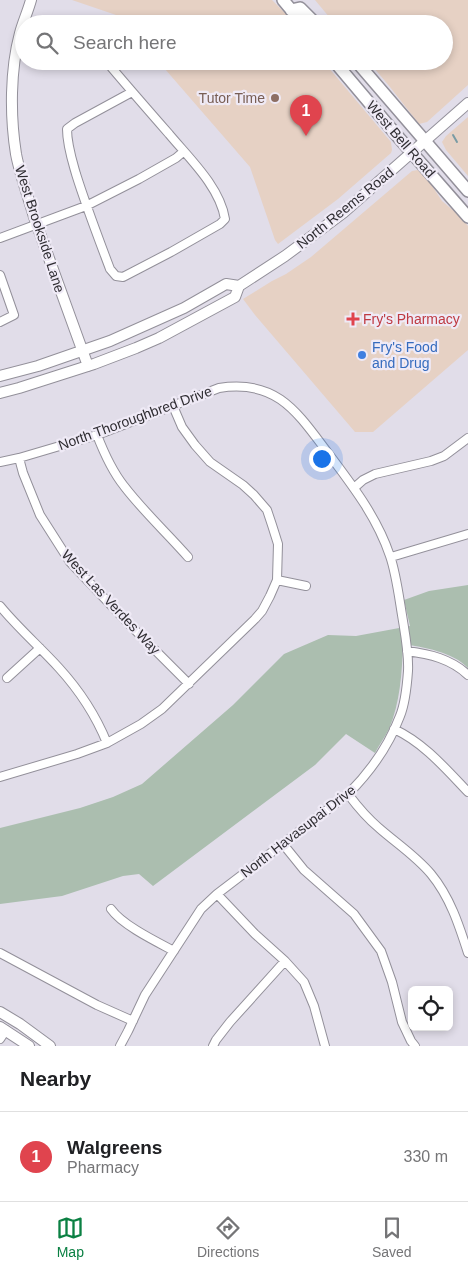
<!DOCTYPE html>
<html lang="en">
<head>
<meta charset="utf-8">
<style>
  body { margin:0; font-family:Helvetica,sans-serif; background:#f6f6f6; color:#202124 }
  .controls { position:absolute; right:15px; bottom:15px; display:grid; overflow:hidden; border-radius:8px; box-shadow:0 2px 8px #0003 }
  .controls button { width:45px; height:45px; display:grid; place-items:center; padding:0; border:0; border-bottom:1px solid #e0e0e0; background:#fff; color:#202124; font:25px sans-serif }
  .you { position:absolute; left:321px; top:458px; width:18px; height:18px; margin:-12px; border:4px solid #fff; border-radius:50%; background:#1a73e8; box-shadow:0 0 0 8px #1a73e833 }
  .badge { display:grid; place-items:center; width:32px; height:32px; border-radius:50%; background:#0b8043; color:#fff; font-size:16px; font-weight:700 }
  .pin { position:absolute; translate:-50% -41px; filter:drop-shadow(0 1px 2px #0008) }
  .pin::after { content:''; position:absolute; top:26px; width:18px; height:15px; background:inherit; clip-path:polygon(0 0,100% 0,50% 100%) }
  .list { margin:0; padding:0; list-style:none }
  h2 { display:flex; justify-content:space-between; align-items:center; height:65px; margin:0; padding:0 20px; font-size:21px }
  h2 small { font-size:16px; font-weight:400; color:#757577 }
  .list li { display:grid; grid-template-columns:32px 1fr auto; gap:15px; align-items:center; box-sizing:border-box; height:90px; padding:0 20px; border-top:1px solid #e0e0e0 }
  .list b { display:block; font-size:19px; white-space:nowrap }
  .list p { margin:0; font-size:16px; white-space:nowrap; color:#757577 }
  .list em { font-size:16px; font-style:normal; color:#757577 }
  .icon { flex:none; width:28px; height:28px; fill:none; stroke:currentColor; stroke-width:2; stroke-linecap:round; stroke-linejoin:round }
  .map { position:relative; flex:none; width:468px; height:1046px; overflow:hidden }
  .search { position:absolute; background:#fff; box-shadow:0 2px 8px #0003; left:15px; right:15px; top:15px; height:55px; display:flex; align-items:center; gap:12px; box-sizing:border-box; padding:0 18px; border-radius:28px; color:#757577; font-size:19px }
  .sheet { height:155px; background:#fff }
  nav { display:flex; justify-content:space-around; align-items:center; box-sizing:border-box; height:70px; border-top:1px solid #e0e0e0; background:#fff; font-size:14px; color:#757577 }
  nav a { display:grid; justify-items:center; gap:2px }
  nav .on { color:#0b8043 }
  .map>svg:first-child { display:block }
</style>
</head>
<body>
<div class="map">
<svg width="468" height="1046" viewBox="0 0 468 1046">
  <rect width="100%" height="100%" fill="#e1dde9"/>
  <path fill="#e6d1c4" d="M72,0H272L296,24H126L119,16Z
    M315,0H468V85L427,122L419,124L390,87L374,68L365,61H444V24H335Z
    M158,61H323L391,142L392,150L391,153L338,199L278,244L275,240L250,167Z
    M468,117V176L446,150L442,142L446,136Z
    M418,170L422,173L427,178L442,201L461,217L468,226V350L373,432H355L255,315L243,299L272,281L286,274L311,257L412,171Z"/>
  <path fill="#abbeaf" d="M468,585V668C453,652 423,647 403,644C402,673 400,703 389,729C385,737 379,745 375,753L346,734L315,765L153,886L139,874L123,876L62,896L0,904V828L80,808L113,797L142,784L233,705L284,654L328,635L356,636L410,626L404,600L429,591Z"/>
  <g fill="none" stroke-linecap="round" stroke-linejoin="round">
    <path stroke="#799ba4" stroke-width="2" d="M453,135L457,142"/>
    <g stroke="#93909a" stroke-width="10">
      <path id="street" d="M106,61C127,86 148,110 169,134C189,158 220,187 225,219L220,224L171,252L123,277L116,276L110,269C98,237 86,206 76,174C72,160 67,145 67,129L75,123L132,92
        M0,238L86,206L139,179L176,158L183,152
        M0,275L14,315L0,322
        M97,435C104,453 112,471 124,486C143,511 167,533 188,557
        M19,458L23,473L40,515L70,562L126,621L189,684
        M0,462L19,458L97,435L219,388C277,379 297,412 328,453C352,485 377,517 390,556C396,573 399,597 402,615C405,634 409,653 408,671C407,685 405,704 400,716C389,745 370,772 348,794L217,894L201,909L145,995L128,1031L120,1046
        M354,488L363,480L375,474L431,461L444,456L468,438
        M391,557L468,534
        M277,580L306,586
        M0,606C18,628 40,647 59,668C79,690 96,716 107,743
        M407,651C430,654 451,659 468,675
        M7,678L40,648
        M394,729C424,743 445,768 468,792
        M0,777L77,754L107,743L141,724L162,709L255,619L262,611L270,596L277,580L278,544L272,525L267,510L254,495L243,485L210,462L195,445L182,427L173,406
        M348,794C357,806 367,818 379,828C396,843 416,856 431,874C450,897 459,925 468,953
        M283,844L304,870L354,914L381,951L392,982L402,1022L411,1041L415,1046
        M217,894L255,934L285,961L304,982L314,1006L325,1046
        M111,909C122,925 157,942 174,951
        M0,953L97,1005L133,1021
        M0,1039L6,1030
        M213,1046L216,1040L230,1022L285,961"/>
    </g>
    <g stroke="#93909a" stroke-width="12">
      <path id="secondary" d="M31,0C28,11 23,22 20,33C10,70 10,116 16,154C20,175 28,196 34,217L88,366
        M0,376L38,366L110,341L184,308L226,284L239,286
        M0,393L19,388L94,364L136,348L159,338L235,297L239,286L285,256L343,213L468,103
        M0,1012L20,1024L50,1046
        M0,1027L29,1046"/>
    </g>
    <g stroke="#93909a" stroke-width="14">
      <path id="primary" d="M283,0L303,24
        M291,10L300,8L316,24
        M334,61L399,138L468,217
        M356,61L468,191"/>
    </g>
    <use href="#street" stroke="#fff" stroke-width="8"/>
    <use href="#secondary" stroke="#fff" stroke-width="10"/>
    <use href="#primary" stroke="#fff" stroke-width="11"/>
  </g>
  <circle fill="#8d6e63" stroke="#efeaf6" stroke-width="2" cx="275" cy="98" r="5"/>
  <path fill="#e0444e" stroke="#efeaf6" stroke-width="2" d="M350.5 311.5h5v5h5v5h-5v5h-5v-5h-5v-5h5z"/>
  <circle fill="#3f7fe0" stroke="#efeaf6" stroke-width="2" cx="362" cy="355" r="5"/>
  <g text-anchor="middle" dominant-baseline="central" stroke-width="4.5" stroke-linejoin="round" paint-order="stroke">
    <g font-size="14" fill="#785e54" stroke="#efeaf6" text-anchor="end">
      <text x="265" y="98">Tutor Time</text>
    </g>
    <g font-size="14" fill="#2f2d32" stroke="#efeaf6">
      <text transform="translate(401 139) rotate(49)">West Bell Road</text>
      <text transform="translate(345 208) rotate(-39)">North Reems Road</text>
      <text transform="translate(40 229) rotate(72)">West Brookside Lane</text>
      <text transform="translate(135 418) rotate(-20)">North Thoroughbred Drive</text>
      <text transform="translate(111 602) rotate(47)">West Las Verdes Way</text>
      <text transform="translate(298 831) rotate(-38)">North Havasupai Drive</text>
    </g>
    <g font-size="14" fill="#be3a42" stroke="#efeaf6" text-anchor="start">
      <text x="363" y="319">Fry's Pharmacy</text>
    </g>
    <g font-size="14" fill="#366cbe" stroke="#efeaf6" text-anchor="start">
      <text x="372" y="347">Fry's Food<tspan x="372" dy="16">and Drug</tspan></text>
    </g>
  </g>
</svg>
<div class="controls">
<button><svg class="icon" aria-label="locate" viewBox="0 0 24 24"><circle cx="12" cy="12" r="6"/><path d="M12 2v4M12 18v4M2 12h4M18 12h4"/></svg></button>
</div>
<div class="you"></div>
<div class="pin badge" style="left:306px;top:136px;background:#e0444e">1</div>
<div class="search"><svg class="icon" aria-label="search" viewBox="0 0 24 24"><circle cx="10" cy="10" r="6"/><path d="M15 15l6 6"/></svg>Search here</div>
</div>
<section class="sheet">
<h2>Nearby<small></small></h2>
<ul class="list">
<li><span class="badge" style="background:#e0444e">1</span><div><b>Walgreens</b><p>Pharmacy</p></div><em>330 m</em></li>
</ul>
</section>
<nav>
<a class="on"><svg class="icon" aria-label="map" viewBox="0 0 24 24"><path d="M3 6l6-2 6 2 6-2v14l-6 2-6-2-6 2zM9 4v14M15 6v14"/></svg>Map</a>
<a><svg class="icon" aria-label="directions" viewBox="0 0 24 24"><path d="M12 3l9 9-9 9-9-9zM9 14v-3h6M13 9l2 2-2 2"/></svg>Directions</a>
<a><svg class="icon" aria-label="saved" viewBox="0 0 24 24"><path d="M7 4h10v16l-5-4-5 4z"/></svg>Saved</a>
</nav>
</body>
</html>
